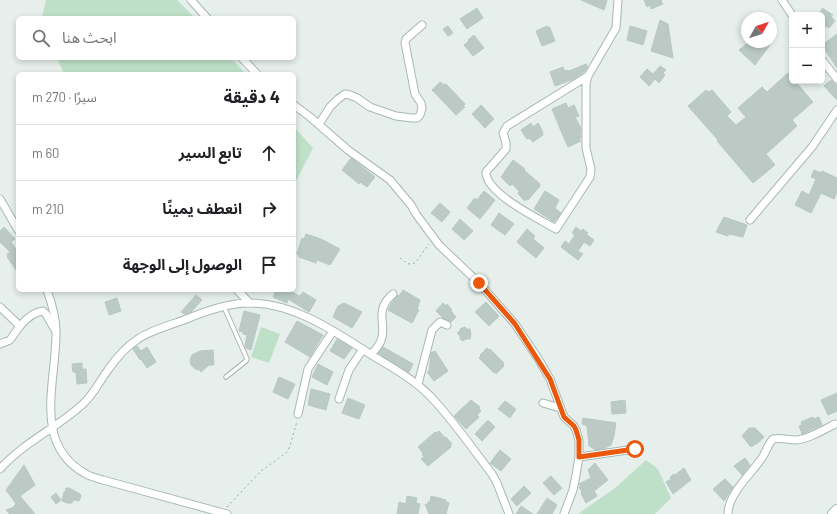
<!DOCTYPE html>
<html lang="ar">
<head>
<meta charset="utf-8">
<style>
  body { margin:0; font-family:Barlow,"Noto Sans Arabic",sans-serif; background:#f6f6f6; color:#202124; direction:rtl }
  .controls { position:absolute; right:12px; top:12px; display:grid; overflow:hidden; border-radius:6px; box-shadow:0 2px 6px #0003 }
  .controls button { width:36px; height:36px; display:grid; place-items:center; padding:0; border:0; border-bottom:1px solid #e0e0e0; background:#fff; color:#202124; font:20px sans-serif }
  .compass { position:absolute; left:741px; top:12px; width:36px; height:36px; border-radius:50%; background:#fff; box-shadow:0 2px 6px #0003; rotate:51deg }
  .stop { position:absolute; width:12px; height:12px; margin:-9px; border:3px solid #ea580c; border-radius:50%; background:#fff }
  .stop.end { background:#ea580c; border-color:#fff; box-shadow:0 1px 4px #0008 }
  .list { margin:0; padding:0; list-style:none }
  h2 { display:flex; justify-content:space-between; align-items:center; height:52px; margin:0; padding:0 16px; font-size:17px }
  h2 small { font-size:13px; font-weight:400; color:#757577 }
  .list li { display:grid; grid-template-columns:26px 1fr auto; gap:12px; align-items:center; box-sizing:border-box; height:56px; padding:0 16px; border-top:1px solid #e0e0e0 }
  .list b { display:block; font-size:15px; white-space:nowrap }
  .list em { font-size:13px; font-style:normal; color:#757577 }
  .icon { flex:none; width:22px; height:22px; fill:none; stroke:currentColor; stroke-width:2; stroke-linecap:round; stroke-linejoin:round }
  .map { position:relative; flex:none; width:837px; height:514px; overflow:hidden; direction:ltr }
  .search { position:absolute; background:#fff; box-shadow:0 2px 6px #0003; left:16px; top:16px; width:280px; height:44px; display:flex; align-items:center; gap:10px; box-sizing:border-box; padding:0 14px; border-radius:6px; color:#757577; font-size:15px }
  .panel { position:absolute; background:#fff; box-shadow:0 2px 6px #0003; left:16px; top:72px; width:280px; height:220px; border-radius:6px; direction:rtl }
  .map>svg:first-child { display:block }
</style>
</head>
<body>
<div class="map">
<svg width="837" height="514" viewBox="0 0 837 514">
  <rect width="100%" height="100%" fill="#e6efeb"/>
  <path fill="#bfe0c8" d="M46,0H177L195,18H42Z
    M57,58H231L246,74H64Z
    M294,127L313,148L294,185Z
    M261,327L280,334L269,363L251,357Z
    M646,460L658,469L671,498L655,514H578L615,488Z"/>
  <path fill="#bbcac4" stroke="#b8c9c2" d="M581,0H607L604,10Z
    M644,0H662L661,1L663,4L651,9L650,5L647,7Z
    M477,8L483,18L467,29L460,19Z
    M822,8L833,15H830L835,21L829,28L826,26L825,27L822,23V15H816L822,10Z
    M660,20L668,24L673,58L651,51Z
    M448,26L453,33L448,36L443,29Z
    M547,26L550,28L555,41L542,46L536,31Z
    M630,26L647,31L643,45L627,40Z
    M837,34V68L822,45Z
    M474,35L484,48L473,56L464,45L469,41L468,40Z
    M749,42H767L770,45L755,65L739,50Z
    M586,64L588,67L584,72L574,79L555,86L550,72L563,67L564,70L569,71Z
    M660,66L666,70L663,73L665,75L659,83L655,79L649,86L640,77L647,69L653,74Z
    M788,73L792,77V81H795L813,102L792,120L797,126L766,154L775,165L753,183L717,141L718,140L688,106L706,90L709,92L712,90L731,112L727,116L736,125L746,117L738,108L762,87L767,92Z
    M831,80L837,85V100L824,86Z
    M440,82L444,85L446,84L465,104L463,106L465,107L456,115L432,90Z
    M566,103L568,108L574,105L579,116L575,117L581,128V132H580L581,138L579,139L581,141L568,147L561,131L552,109Z
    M481,105L494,119L485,128L472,114Z
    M531,123L533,127L538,123L542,130L543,135L533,142L529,138L527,139L521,130Z
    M351,158L375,177L367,187L360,182L359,184L342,170Z
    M513,160L525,169L524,170L540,184V186L528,200L526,199L525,201L518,194L519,191L512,184L510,186L501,177Z
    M814,170L821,173L822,171L837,178V192L834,199L821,193L811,213L795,205L802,191L809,195L816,179L811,177Z
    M484,191L495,200L480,219L467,208L475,198L477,200Z
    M545,191L559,200L555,208L561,213L554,222L534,209Z
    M440,203L450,212L442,222L431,213Z
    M499,213L514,224L505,235L491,225Z
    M724,217L747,225L743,237L729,234L728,236L716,232Z
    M460,219L473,231L464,240L452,229Z
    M4,227L15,239L11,242L18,252V273L7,257L8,256L7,254L10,252L0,242V231Z
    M576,227L581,231L583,229L588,233L586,234L594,240L590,246L584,242L578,251L583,254L578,260L561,247L565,241L569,244L575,235L572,233Z
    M527,229L535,236L533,239L544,248L536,258L517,242Z
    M306,234L321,239L340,249L330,265L317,260L316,263L299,257V255L297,254L302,238L304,239Z
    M276,290H288L300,296L303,292L316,300L309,312L288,299L287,303L273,297Z
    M403,290L420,300L417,309L419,310L412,323L388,310L391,304L398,295L399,296Z
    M196,295L202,300L191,312L185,314L181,312Z
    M117,298L121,311L109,315L105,302Z
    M486,302L499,316L489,326L475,312Z
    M344,303L362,312L352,328L333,317L338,306Z
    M443,303L446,306L447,304L452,310L451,311L456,317L451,322L443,318L436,311Z
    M244,311L260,315L251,350L246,348L245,346L247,335L243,334V332L239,331Z
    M297,321L323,335L310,357L285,342Z
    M465,327L466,329H470L471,335L470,339H466L463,341L460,339V336L457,333L460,331V329Z
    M337,339L352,348L344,359L330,351Z
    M137,346L141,351L147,347L156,362L147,368L141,359L140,360L133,349Z
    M383,347L413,364L409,372L378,353Z
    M487,348L489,350L490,349L504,363L503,365L504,366L496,374L495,372L494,373L479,358L481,356L480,355Z
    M213,350L214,365H209L201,372L200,370L195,369L191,365L190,360L192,355L200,351Z
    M435,351L448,371L434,381L427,372L429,371L431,353Z
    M82,363V369H86L87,383L77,384L76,372H73L72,364Z
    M318,364L333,372L327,385L312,377Z
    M279,377L295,384L288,399L273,392Z
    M311,389L330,394L326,410L308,405Z
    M837,393V411L828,415L821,400Z
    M348,398L365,405L359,419L342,413Z
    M471,400L480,407L479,409L481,411L477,415L479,417L466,429L454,416Z
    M625,400L626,413L612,414L611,402Z
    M505,401L516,409L510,418L498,409Z
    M813,417L814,419L819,417L822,425L802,434L799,426L802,425L801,422Z
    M583,418L616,423L614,436L611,445L605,448L596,450L589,446L587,426L582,424Z
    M487,421H489L495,427L482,441L475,434Z
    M749,428H755L764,437L759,442L751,447L742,436Z
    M439,431L445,438L446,437L452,444L450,445L451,447L428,466L421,459L424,457L422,454L423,453L418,447L435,432L436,433Z
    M500,450L511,459L501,471L490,463Z
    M745,458L750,465L742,475L734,466Z
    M595,463L608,480L594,491L597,496L586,503L581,493L582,492L579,487L581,486L579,484L591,478L588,470Z
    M24,465L35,485L20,496L35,514H10L6,510L12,508L16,504L6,490Z
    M684,468L691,480L673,494L666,482L671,479L670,477L674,474L675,475Z
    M551,476L562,488L554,495L543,483Z
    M725,479L733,487L724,501L713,489Z
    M524,486L531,493L517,506L511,499Z
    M66,488H69L80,494L81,496L79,501L73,500L72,503H67L62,501L64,492H65Z
    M56,493L61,500L56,504L51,497Z
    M407,496L417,498L416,503L420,504L418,514H397L399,502L406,504Z
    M431,496L446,500V502L449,503L446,514H429L425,504L427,505L428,502H430Z
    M547,498L557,505L552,514H537Z
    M521,506L533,514H516Z"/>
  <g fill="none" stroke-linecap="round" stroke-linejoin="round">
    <g stroke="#a8b8b2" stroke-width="5.5">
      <path id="lane" d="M224,307L247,359L246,361L226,377"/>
    </g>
    <g stroke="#a8b8b2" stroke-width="9">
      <path id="street" d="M191,0L207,18
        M782,0L792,15
        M242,58L257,74
        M822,60L837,79
        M588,76L507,126L503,133L506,143V149L486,172C485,193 539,219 556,229L590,177L591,169L586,148V84L588,76L616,28L618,0
        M294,105L310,117L348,150L390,180L411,205L416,214L439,245L479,283L515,324L539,360L550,379L564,417L574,426L576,430L579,440V457L576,475L573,490L564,514
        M319,124L330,107L338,99L345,94L350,95L357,98L370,107L396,116L412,118H417L420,115L422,108L421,103L415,94L405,43L406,39L422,25
        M0,199L18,230
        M750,220L812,147L837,110
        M47,290C52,304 56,317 56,331C57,380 31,444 86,474C91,477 97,478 103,480L227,514
        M237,290L250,303
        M0,307L20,326C25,320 34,312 43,311L46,314L55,330
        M0,344L10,340L20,326
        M371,354C397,331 368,315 393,294
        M418,384L432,330L440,322L447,325
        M339,399L349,370L363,349
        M543,403L560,408
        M298,414L308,369L333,331
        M579,457L635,449
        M0,469C24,442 57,428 83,404C94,394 99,382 108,370C116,358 126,347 138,339C149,331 170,325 184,320C203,312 229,303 249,303C294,303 334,331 370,354C391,367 414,379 431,397C453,420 472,448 492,474L497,483L509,514
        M728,514C728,494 751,474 762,458C766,452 768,444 773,439C780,437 788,440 796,440C809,439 823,430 835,424"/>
    </g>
    <g stroke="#a4bbb3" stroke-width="12">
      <path id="secondary" d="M833,514L837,510"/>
    </g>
    <path stroke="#86b3a5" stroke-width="1" stroke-dasharray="2 3" stroke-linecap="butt" d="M400,258L408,264L415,263L429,244
      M227,507L260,472L287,452L290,446L297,421"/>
    <use href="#lane" stroke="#fff" stroke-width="3.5"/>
    <use href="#street" stroke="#fff" stroke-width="7"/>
    <use href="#secondary" stroke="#fff" stroke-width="10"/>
  </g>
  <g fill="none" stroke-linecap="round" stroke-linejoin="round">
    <path stroke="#ea580c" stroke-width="5" d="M479,283L515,324L550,379L564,417L574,426L576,430L579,440V457L635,449"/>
  </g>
</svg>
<div class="controls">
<button>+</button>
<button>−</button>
</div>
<svg class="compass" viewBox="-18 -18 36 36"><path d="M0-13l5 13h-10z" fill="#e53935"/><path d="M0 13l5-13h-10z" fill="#757577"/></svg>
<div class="stop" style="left:635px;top:449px"></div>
<div class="stop end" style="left:479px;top:283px"></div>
<div class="search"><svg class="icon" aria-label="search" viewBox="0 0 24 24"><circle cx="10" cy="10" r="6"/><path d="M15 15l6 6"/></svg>ابحث هنا</div>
<section class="panel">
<h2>4 دقيقة<small>سيرًا · 270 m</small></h2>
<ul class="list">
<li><svg class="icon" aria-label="ahead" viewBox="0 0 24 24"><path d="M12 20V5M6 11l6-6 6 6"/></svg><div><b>تابع السير</b></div><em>60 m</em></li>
<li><svg class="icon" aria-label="right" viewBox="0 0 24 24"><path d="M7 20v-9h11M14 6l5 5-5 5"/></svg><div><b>انعطف يمينًا</b></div><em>210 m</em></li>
<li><svg class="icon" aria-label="arrive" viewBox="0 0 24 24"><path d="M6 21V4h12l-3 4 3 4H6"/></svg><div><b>الوصول إلى الوجهة</b></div></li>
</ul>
</section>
</div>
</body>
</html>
